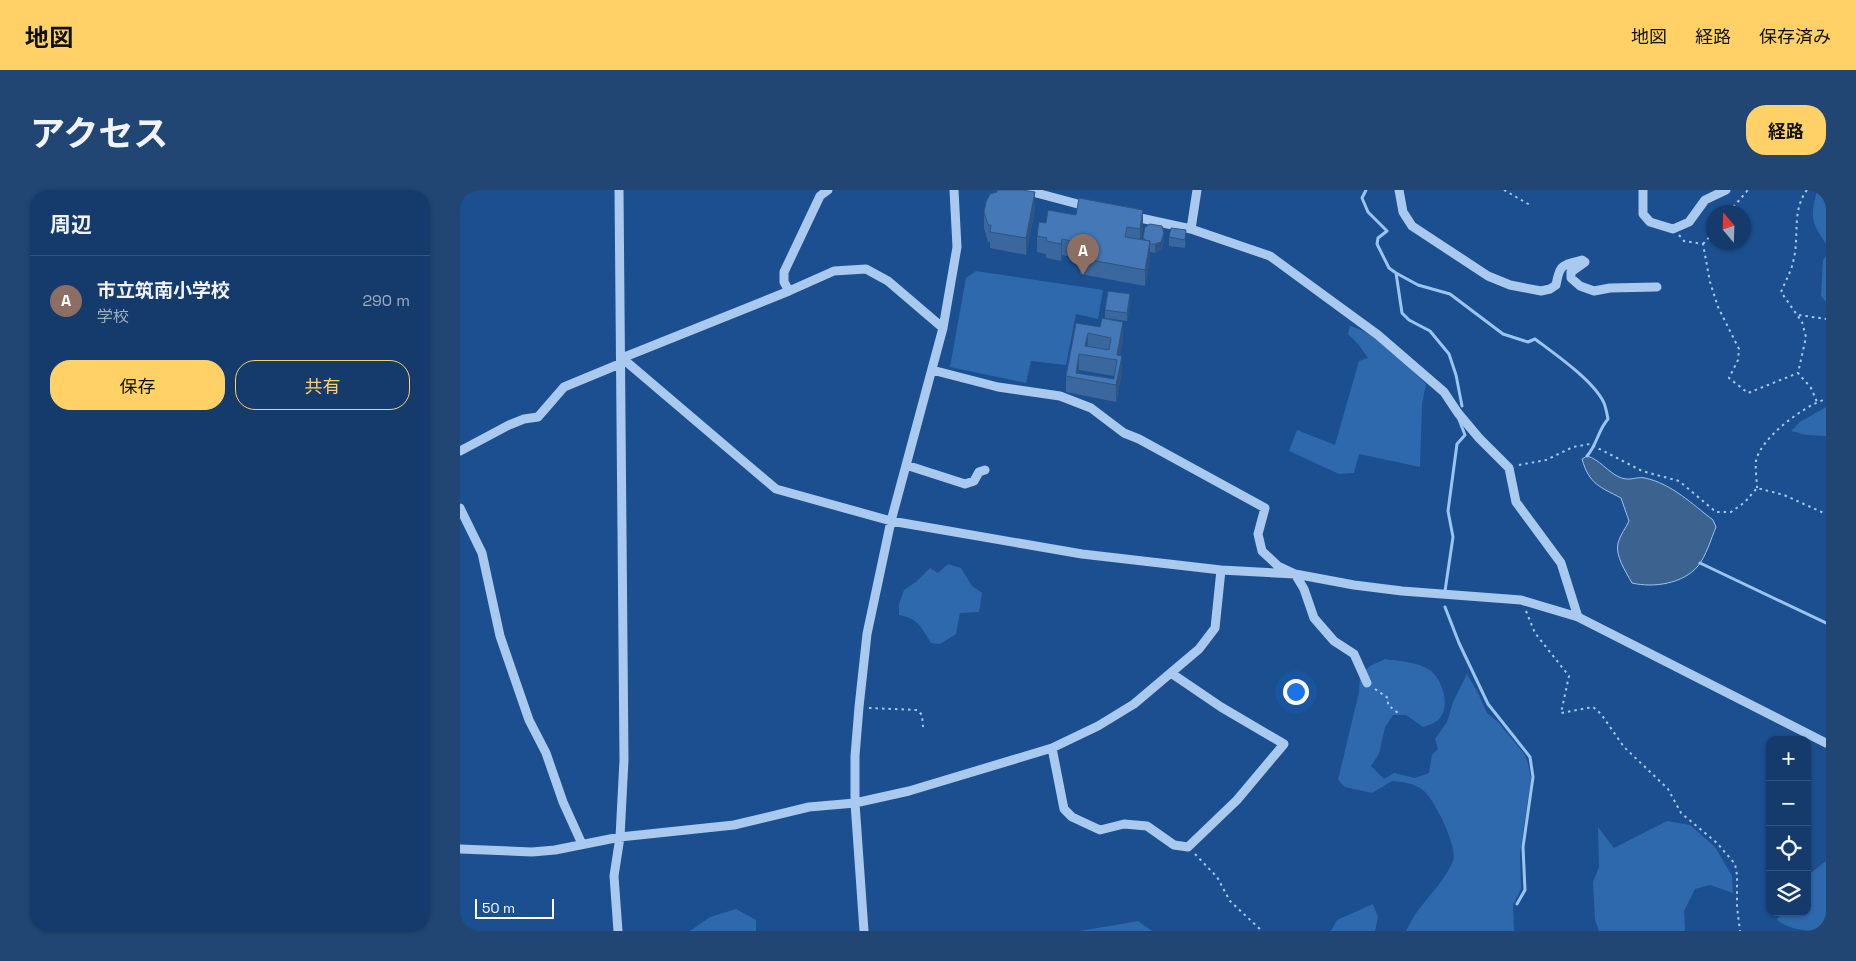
<!DOCTYPE html>
<html lang="ja">
<head>
<meta charset="utf-8">
<style>
  body { margin:0; font-family:"Space Grotesk","Noto Sans JP",sans-serif; background:#214673; color:#f1f3f6 }
  .controls { position:absolute; right:15px; bottom:15px; display:grid; overflow:hidden; border-radius:10px; box-shadow:0 1px 4px #0004 }
  .controls button { width:45px; height:45px; display:grid; place-items:center; padding:0; border:0; border-bottom:1px solid #33557e; background:#143b6b; color:#f1f3f6; font:25px sans-serif }
  .compass { position:absolute; left:1246px; top:15px; width:45px; height:45px; border-radius:50%; background:#143b6b; box-shadow:0 1px 4px #0004; rotate:341deg }
  .scale { position:absolute; left:15px; bottom:12px; width:79px; box-sizing:border-box; padding-left:5px; border:2px solid #fff; border-top:0; font-size:14px; line-height:18px; white-space:nowrap; color:#fff; -webkit-text-stroke:4px #1b4f8f; paint-order:stroke }
  .you { position:absolute; left:835px; top:501px; width:18px; height:18px; margin:-12px; border:4px solid #fff; border-radius:50%; background:#1a73e8; box-shadow:0 0 0 8px #1a73e833 }
  .badge { display:grid; place-items:center; width:32px; height:32px; border-radius:50%; background:#ffd166; color:#fff; font-size:16px; font-weight:700 }
  .pin { position:absolute; translate:-50% -41px; filter:drop-shadow(0 1px 2px #0008) }
  .pin::after { content:''; position:absolute; top:26px; width:18px; height:15px; background:inherit; clip-path:polygon(0 0,100% 0,50% 100%) }
  .list { margin:0; padding:0; list-style:none }
  h2 { display:flex; justify-content:space-between; align-items:center; height:65px; margin:0; padding:0 20px; font-size:21px }
  h2 small { font-size:16px; font-weight:400; color:#9dadc1 }
  .list li { display:grid; grid-template-columns:32px 1fr auto; gap:15px; align-items:center; box-sizing:border-box; height:90px; padding:0 20px; border-top:1px solid #33557e }
  .list b { display:block; font-size:19px; white-space:nowrap }
  .list p { margin:0; font-size:16px; white-space:nowrap; color:#9dadc1 }
  .list em { font-size:16px; font-style:normal; color:#9dadc1 }
  .actions { display:flex; gap:10px; padding:15px 20px }
  .actions a { flex:1; padding:11px 0; border:1px solid #ffd166; border-radius:20px; text-align:center; font-size:18px; color:#ffd166 }
  .actions .main { background:#ffd166; color:#111 }
  .icon { flex:none; width:28px; height:28px; fill:none; stroke:currentColor; stroke-width:2; stroke-linecap:round; stroke-linejoin:round }
  .map { position:relative; flex:none; width:1366px; height:741px; overflow:hidden; border-radius:20px }
  header { display:flex; align-items:center; gap:30px; box-sizing:border-box; height:70px; padding:0 25px; background:#ffd166; color:#111 }
  header strong { font-size:24px }
  nav { display:flex; gap:28px; margin-inline-start:auto; font-size:18px }
  .intro { display:flex; align-items:center; justify-content:space-between; box-sizing:border-box; height:120px; padding:0 30px }
  h1 { margin:0; font-size:35px }
  .button { padding:12px 22px; border-radius:20px; background:#ffd166; color:#111; font-size:18px; font-weight:700 }
  main { display:flex; gap:30px; padding:0 30px }
  aside { flex:1; background:#143b6b; border-radius:20px; box-shadow:0 1px 4px #0004 }
  .map>svg:first-child { display:block }
</style>
</head>
<body>
<header>
<strong>地図</strong>
<nav><a>地図</a><a>経路</a><a>保存済み</a></nav>
</header>
<div class="intro"><h1>アクセス</h1><a class="button">経路</a></div>
<main>
<aside>
<h2>周辺<small></small></h2>
<ul class="list">
<li><span class="badge" style="background:#8d6e63">A</span><div><b>市立筑南小学校</b><p>学校</p></div><em>290 m</em></li>
</ul>
<div class="actions"><a class="main">保存</a><a>共有</a></div>
</aside>
<div class="map">
<svg width="1366" height="741" viewBox="0 0 1366 741">
  <rect width="100%" height="100%" fill="#1b4f8f"/>
  <path fill="#2e69ad" d="M1357,0H1366V54C1350,30 1351,27 1357,0Z
    M1366,66V112L1361,106L1363,70Z
    M516,81L643,100L638,129L616,124L606,175L571,171L566,193L490,177L506,88Z
    M890,136C918,144 946,174 966,194L962,214L960,277L899,264L894,283L879,284L829,261L837,240L875,255L899,171L908,168L898,154L888,144Z
    M1366,217V246L1347,245L1331,241L1340,232Z
    M488,374L501,378L512,396L522,403L519,422L500,423L496,444L480,454L471,453C461,437 459,429 439,425V414L444,400L457,391L470,378L478,383Z
    M925,469C939,471 959,472 971,481C983,491 990,515 980,528C976,533 969,535 963,537L946,525H933L925,537L919,564L911,576L924,589L934,583L955,588L969,583L972,565L978,559L975,549L987,532L993,512L1007,484L1018,503L1027,523L1038,532L1065,565L1068,574L1071,588L1060,663L1061,699L1053,715L1054,741H946C950,733 954,725 960,718C972,702 985,690 993,671C998,657 975,611 964,601C954,593 944,592 932,591L912,603L885,597L878,590L899,502L900,485L910,476Z
    M1207,631L1230,635L1255,657L1272,686L1273,703L1250,695L1235,699L1224,721L1225,741H1139L1135,730L1133,692L1139,677L1138,637L1154,658Z
    M1366,671V741C1348,741 1332,741 1317,730L1322,722H1347V686Z
    M913,714L918,727L915,741H871L877,730Z
    M276,719L296,730V741H230L250,727Z
    M678,731L692,741H620Z"/>
  <path fill="#3c6290" stroke="#9cc4f0" d="M1127,266C1139,269 1148,282 1159,287C1170,292 1176,286 1185,288C1212,294 1232,314 1253,330L1256,337C1251,349 1246,366 1238,376C1223,394 1193,398 1172,393C1166,382 1155,366 1158,353C1160,345 1166,338 1169,331L1161,308C1140,297 1129,294 1122,269Z"/>
  <g fill="none" stroke-linecap="round" stroke-linejoin="round">
    <path stroke="#9cc4f0" stroke-width="3" d="M906,0L902,8L908,22L927,41L918,48L917,54L929,78L936,83L958,95L990,104L1043,144L1068,152L1075,149C1095,164 1134,191 1144,213C1146,218 1147,224 1148,229C1138,240 1137,255 1127,266
      M936,83L942,123L949,130L970,141L989,164L996,185L1002,216
      M1240,373L1366,433
      M985,401L993,347L988,321L997,254L1005,245L998,227
      M985,417L999,453L1028,514L1070,567L1073,587L1063,657L1065,700L1057,714"/>
    <path stroke="#a9c9ee" stroke-width="2" stroke-dasharray="2.5 4" stroke-linecap="butt" d="M1044,0L1070,15
      M1347,0C1331,21 1340,48 1333,72C1331,82 1325,92 1321,102L1342,132L1346,147L1338,183L1351,198L1357,212
      M1269,22L1288,0
      M1219,45L1224,51L1243,54L1250,92L1258,117L1279,159L1278,170L1269,188L1288,203L1338,183
      M1243,54L1254,42
      M1339,125L1366,129
      M1059,275L1086,270L1113,257L1130,254L1182,281L1219,291L1256,322H1271L1285,312L1297,298L1324,305L1366,324
      M1297,298C1297,290 1295,279 1296,271C1301,247 1344,216 1366,209
      M1066,421L1075,443L1109,486L1101,523L1133,517L1141,524L1164,557L1208,599L1221,623L1257,653L1275,674L1277,685V717L1280,741
      M915,499L928,508V515L938,523
      M409,518L457,520L462,525L463,537
      M735,664L757,687L770,711L802,741
      M1359,741L1366,733"/>
    <path stroke="#a9c9ee" stroke-width="9" d="M565,0L629,17
      M939,0L943,22L952,36L1028,86L1050,95L1081,101L1090,99L1096,95C1100,73 1102,76 1122,70L1125,72L1111,82V88L1120,96L1134,101L1150,98L1197,97
      M1183,0V24L1190,32L1213,39L1229,32L1245,10L1266,0
      M671,26L731,39L810,66L918,145L984,202L998,223L1019,248L1049,278L1056,312L1101,373L1118,427
      M731,39L737,0
      M329,101L324,92V82L360,6L368,0
      M162,168L316,299L431,331L622,364L761,380L835,384L894,395L942,401L1061,410L1118,427L1366,553
      M162,168L329,101L374,81L406,79L428,91L483,138
      M472,180L538,197L600,206L631,218L664,243L679,249L805,318L798,344L802,361L818,376L835,384L844,399L854,428L874,451L894,464L907,493
      M0,261L49,235L64,229L78,227L104,197L162,173
      M446,275L505,294L514,291L519,282L525,280
      M0,318L22,363L40,446L69,530L86,563L103,612L122,654
      M592,558L604,619L612,627L640,640L664,634L687,636L714,655L728,657L777,610L824,554L761,517L711,483
      M0,659L72,662L95,660L160,647L274,635L349,617L395,613L449,601L592,558L638,536L674,514L739,459L755,438L761,380
      M158,741L154,686L160,647L164,570L159,0
      M404,741L395,613V566L399,517L407,444L431,331L483,138L497,57L494,0"/>
  </g>
  <path fill="#3a679d" fill-rule="evenodd" d="M575,19L566,65L530,58V52H528L524,38V22Z
    M586,33L683,36L681,50H683V47L704,51L701,60L695,63L690,62V68L685,96L620,84V69L602,65L601,71L586,68V64L577,62V46Z
    M709,47L726,49L725,58L709,56Z
    M670,113L667,131L645,128V120Z
    M616,133L663,149L660,165L662,182L656,212L606,202V186ZM619,180L654,186V189L618,184Z"/>
  <path fill="#305480" d="M575,2V19L566,65V48Z
    M683,20V36L680,55V39Z
    M726,40V49L725,58V50Z
    M704,43V51L701,60L695,63V54Z
    M602,49V65L601,71V54Z
    M690,51V68L685,96V80Z
    M670,104V113L667,131V123Z
    M663,132V149L657,181V165Z
    M628,143V160L625,156Z
    M619,164V180L618,188L616,183Z
    M662,166V182L656,212V195Z"/>
  <path fill="#4478b7" stroke="#305480" fill-rule="evenodd" d="M537,0H562L575,2L566,48L530,42L531,35H528L524,22L526,12L530,4L537,2Z
    M619,8L683,20L680,39L667,37L665,47L690,51L685,80L620,68L623,53L602,49L601,54L586,51L587,48L577,46L579,32L586,33L588,20L616,25Z
    M690,34L702,36L704,43L701,52L695,54H690V51L685,50L683,47L685,37Z
    M711,38L726,40L725,50L709,47Z
    M648,101L670,104L667,123L645,120Z
    M642,128L663,132L657,165L662,166L656,195L606,186L616,133L640,137ZM628,143L651,148L649,160L625,156ZM619,164L657,170L654,189L616,183Z"/>
</svg>
<div class="controls">
<button>+</button>
<button>−</button>
<button><svg class="icon" aria-label="locate" viewBox="0 0 24 24"><circle cx="12" cy="12" r="6"/><path d="M12 2v4M12 18v4M2 12h4M18 12h4"/></svg></button>
<button><svg class="icon" aria-label="layers" viewBox="0 0 24 24"><path d="M12 4l9 5-9 5-9-5zM3 14l9 5 9-5"/></svg></button>
</div>
<svg class="compass" viewBox="-18 -18 36 36"><path d="M0-13l5 13h-10z" fill="#e53935"/><path d="M0 13l5-13h-10z" fill="#9dadc1"/></svg>
<div class="scale">50 m</div>
<div class="you"></div>
<div class="pin badge" style="left:623px;top:85px;background:#8d6e63">A</div>
</div>
</main>
</body>
</html>
